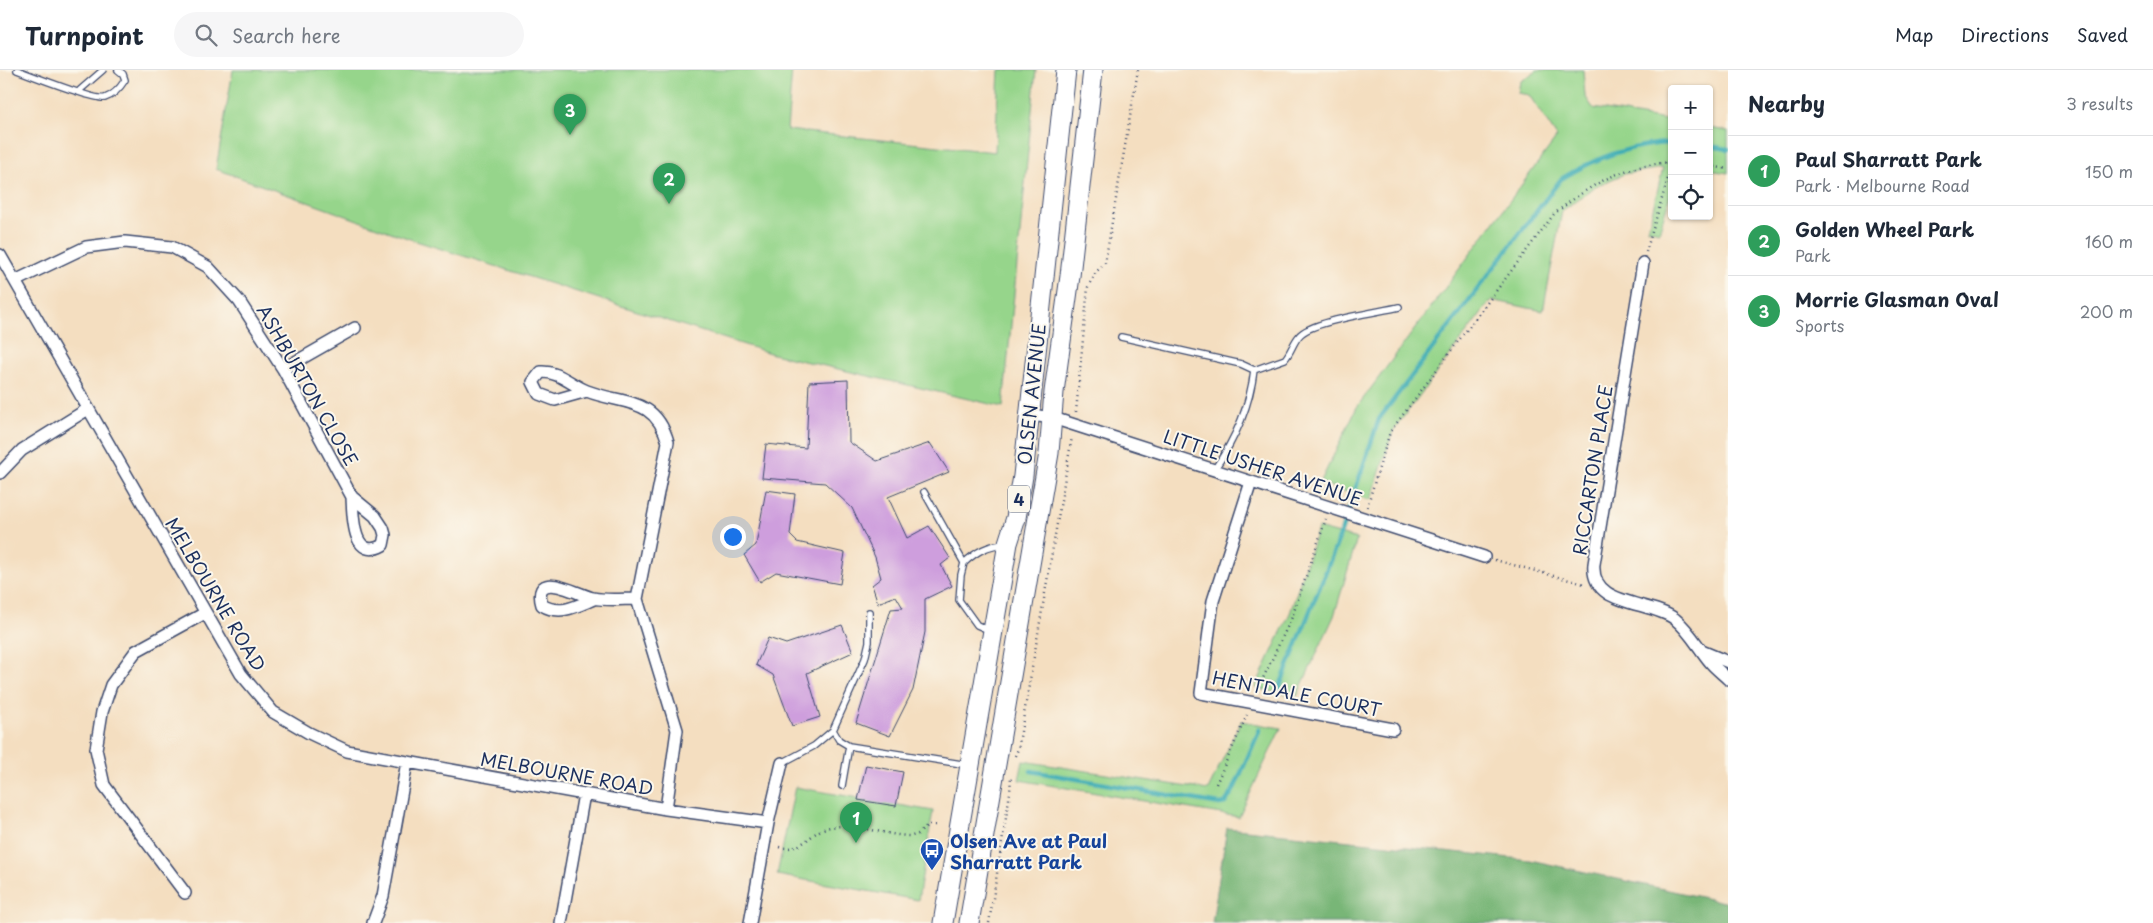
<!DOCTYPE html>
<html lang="en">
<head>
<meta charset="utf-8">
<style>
  body { margin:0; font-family:"Playpen Sans",sans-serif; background:#f6f6f7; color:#1f2937 }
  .controls { position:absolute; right:15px; top:15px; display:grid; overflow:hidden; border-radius:5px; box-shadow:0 1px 4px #0004 }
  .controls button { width:45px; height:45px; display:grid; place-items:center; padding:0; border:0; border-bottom:1px solid #e0e1e3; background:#fff; color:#1f2937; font:25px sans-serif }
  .you { position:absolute; left:732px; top:466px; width:18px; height:18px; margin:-12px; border:4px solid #fff; border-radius:50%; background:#1a73e8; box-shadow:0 0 0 8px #1a73e833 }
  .badge { display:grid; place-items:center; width:32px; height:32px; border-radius:50%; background:#b5179e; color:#fff; font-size:16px; font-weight:700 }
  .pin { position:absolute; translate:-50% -41px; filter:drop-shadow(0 1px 2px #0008) }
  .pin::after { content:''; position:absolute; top:26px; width:18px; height:15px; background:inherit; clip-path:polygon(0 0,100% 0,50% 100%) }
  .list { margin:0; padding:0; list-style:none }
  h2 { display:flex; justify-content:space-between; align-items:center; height:65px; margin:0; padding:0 20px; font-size:21px }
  h2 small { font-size:16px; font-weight:400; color:#747a83 }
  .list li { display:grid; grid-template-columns:32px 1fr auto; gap:15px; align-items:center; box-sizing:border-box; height:70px; padding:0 20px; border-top:1px solid #e0e1e3 }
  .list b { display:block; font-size:19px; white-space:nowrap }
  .list p { margin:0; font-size:16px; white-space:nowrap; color:#747a83 }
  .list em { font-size:16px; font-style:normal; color:#747a83 }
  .icon { flex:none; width:28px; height:28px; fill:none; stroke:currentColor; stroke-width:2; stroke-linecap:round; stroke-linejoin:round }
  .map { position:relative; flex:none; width:1728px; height:853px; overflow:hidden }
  header { display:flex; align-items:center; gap:30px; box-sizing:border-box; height:70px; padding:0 25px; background:#fff; border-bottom:1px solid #e0e1e3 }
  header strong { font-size:24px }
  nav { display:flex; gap:28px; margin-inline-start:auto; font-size:18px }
  .search { width:350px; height:45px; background:#f6f6f7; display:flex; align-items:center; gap:12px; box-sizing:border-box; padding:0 18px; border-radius:28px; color:#747a83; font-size:19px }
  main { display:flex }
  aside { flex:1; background:#fff }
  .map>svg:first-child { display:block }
</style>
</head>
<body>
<header>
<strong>Turnpoint</strong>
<div class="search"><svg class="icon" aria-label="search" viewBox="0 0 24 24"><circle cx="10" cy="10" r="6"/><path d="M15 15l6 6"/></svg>Search here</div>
<nav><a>Map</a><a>Directions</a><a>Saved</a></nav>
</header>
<main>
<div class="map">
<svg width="1728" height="853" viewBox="0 0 1728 853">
  <rect width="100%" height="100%" fill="#fbf7ec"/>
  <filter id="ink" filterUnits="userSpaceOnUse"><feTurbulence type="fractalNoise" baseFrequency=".02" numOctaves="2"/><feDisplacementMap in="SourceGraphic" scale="10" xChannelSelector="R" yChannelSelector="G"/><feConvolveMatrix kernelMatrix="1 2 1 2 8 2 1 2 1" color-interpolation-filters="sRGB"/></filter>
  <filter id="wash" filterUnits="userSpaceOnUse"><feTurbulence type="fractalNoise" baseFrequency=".0096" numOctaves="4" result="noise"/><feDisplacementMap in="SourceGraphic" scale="20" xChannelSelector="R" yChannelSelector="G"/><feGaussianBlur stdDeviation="1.12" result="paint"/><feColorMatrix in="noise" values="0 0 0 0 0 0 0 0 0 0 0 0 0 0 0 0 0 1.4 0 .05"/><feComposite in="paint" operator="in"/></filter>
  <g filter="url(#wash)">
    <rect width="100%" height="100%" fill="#f4dec0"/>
    <path fill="#96d58b" stroke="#588274" d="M233,0H792L787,60L995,82L999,0H1036L1003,337L773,284L413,170L216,99Z
      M1537,0H1583L1585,26L1593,38L1672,51V119L1659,162L1648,159L1663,98L1624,104L1596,116L1562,141L1543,241L1491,230L1393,361L1371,430L1320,413L1357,337L1557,67L1529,25L1518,23L1520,12Z
      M1709,58L1728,61V103L1709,100Z
      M1318,458L1357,469L1334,546L1297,626L1255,618L1290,543Z
      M1241,651L1281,658L1239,747L1019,710L1023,691L1208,720Z
      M795,717L933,741L918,830L777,805Z"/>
    <path fill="#78b677" stroke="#4a726a" d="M1227,758L1530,790L1728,833V853H1212Z"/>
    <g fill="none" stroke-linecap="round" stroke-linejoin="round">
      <path stroke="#39abb3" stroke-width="4.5" d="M1709,76L1728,79
        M1278,621L1338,471L1379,349L1561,109C1595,88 1631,74 1672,73
        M1031,701L1220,734L1225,733L1233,721L1260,659"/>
    </g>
    <g id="blocks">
      <path fill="#ce9edd" d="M848,310L849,372L877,391L930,373L949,402L888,427L907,468L929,456L950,488L941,495L952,516L925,529V562L913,620L890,666L856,653L891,539L903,538L896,526L878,533L872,515L881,508L875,487L852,438L825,413L762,408L766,374L806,378L809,312Z
        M766,420L795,424L790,465L797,472L845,483L840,514L776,502L760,512L744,485L756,475Z
        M842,555L853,582L807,603L820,647L792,656L773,605L756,595L768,568L786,574Z
        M866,695L903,702L896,736L858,730Z"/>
    </g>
  </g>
  <g filter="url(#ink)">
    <use href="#blocks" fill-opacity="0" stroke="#3c496d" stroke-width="1"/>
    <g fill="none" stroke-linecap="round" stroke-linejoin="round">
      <g stroke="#3c496d" stroke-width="8">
        <path id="lane" d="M17,0C30,5 97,31 105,28C114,25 120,18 125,10L123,4L118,0
          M80,20L103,0
          M1121,267L1241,294L1254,300C1250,336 1234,371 1214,400
          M1254,300L1285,289C1291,282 1293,273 1299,266C1310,251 1379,242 1399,237
          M924,422L964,493C977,481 988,475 1006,474
          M964,493L961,505L959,530L977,555L991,561
          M849,676L839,670L833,660L865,589L869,572V542
          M782,693L814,676L833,660
          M842,716L849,676L968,695"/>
      </g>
      <g stroke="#3c496d" stroke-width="14">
        <path id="street" d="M0,185L241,604L273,642L309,663L347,681L666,739L768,753
          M1643,193L1594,494C1590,537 1650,530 1675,549C1690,561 1699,579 1711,593C1716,599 1723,604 1728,609
          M15,211L86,177L125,172L172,177L208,197L239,231L283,299L352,427L375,446L383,458L385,465L383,475C352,492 353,445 352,427
          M283,299L355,258
          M587,321L555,330L539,324L533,312L541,302C559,301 571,315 587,321C623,335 655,326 668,372L637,529L677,660L666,739
          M1031,345L1053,348L1484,487
          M0,403L22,380L88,339
          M1251,412L1213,531L1201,623L1393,659
          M594,529C577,536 560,546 542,535C531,497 579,525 593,528C607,531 623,529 637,529
          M1704,582L1728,592
          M185,823L104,715L96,679L102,642L111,615L136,581L205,543
          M373,853L383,826L407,692
          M561,853L584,724
          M750,853L768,753L782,693"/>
      </g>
      <g stroke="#3c496d" stroke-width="21">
        <path id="primary" d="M943,853L1008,473L1016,448L1023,406L1066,0
          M969,853L1049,383L1054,322L1070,206L1093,0"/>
      </g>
      <path stroke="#3c496d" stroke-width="2.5" stroke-dasharray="1 4" stroke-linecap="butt" d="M1709,96L1728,99
        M1646,182L1672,95
        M1076,342L1088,217L1096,202L1105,193L1138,0
        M1367,437L1390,362L1554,144C1593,113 1621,96 1672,92
        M1495,490L1584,514
        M1257,621L1292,547L1326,449
        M1015,686L1018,679L1072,367
        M1216,714L1247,645
        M779,777C805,783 809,760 831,757C859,753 885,766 912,766L918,764L929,755H937
        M989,853L1010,723L1011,706"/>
      <use href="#lane" stroke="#fff" stroke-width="5.5"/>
      <use href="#street" stroke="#fff" stroke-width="11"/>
      <use href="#primary" stroke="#fff" stroke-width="19"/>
    </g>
  </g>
  <defs>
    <g id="bus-pin" transform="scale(1.25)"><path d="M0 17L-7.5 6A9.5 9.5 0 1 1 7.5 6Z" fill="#1a4fb4" stroke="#fbf7ec"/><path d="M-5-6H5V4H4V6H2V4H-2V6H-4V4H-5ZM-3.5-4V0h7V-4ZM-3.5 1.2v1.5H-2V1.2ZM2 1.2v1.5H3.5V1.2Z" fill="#fff"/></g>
  </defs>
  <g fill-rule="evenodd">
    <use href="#bus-pin" x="932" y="780"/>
  </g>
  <g text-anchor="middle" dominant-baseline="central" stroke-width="4" stroke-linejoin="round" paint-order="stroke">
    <rect fill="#fbf7ec" stroke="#5e6b89" stroke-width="1" x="1008" y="415.5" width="22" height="27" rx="4"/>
    <g font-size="16" font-weight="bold" fill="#1b2f5e">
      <text x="1019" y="429">4</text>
    </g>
    <g font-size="18" fill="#1b2f5e" stroke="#fbf7ec">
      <text transform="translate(308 315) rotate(60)">ASHBURTON CLOSE</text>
      <text transform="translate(1031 324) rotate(-84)">OLSEN AVENUE</text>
      <text transform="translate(1263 397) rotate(18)">LITTLE USHER AVENUE</text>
      <text transform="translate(1592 400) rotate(-81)">RICCARTON PLACE</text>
      <text transform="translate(216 524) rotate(59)">MELBOURNE ROAD</text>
      <text transform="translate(1297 623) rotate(11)">HENTDALE COURT</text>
      <text transform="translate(567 703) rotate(10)">MELBOURNE ROAD</text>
    </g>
    <g font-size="18" font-weight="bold" fill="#164399" stroke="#fbf7ec" text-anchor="start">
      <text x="950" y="770">Olsen Ave at Paul<tspan x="950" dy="21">Sharratt Park</tspan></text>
    </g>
  </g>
</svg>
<div class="controls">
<button>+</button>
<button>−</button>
<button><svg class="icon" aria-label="locate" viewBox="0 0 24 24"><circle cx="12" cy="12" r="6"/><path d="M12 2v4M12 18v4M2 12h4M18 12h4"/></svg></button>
</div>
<div class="you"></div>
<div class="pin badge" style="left:856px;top:773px;background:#2e9e5b">1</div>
<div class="pin badge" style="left:669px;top:134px;background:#2e9e5b">2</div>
<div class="pin badge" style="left:570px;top:65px;background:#2e9e5b">3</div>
</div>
<aside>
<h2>Nearby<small>3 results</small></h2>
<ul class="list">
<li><span class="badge" style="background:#2e9e5b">1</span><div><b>Paul Sharratt Park</b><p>Park · Melbourne Road</p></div><em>150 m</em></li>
<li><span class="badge" style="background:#2e9e5b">2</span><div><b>Golden Wheel Park</b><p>Park</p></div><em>160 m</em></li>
<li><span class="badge" style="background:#2e9e5b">3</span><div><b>Morrie Glasman Oval</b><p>Sports</p></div><em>200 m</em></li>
</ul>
</aside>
</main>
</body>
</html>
